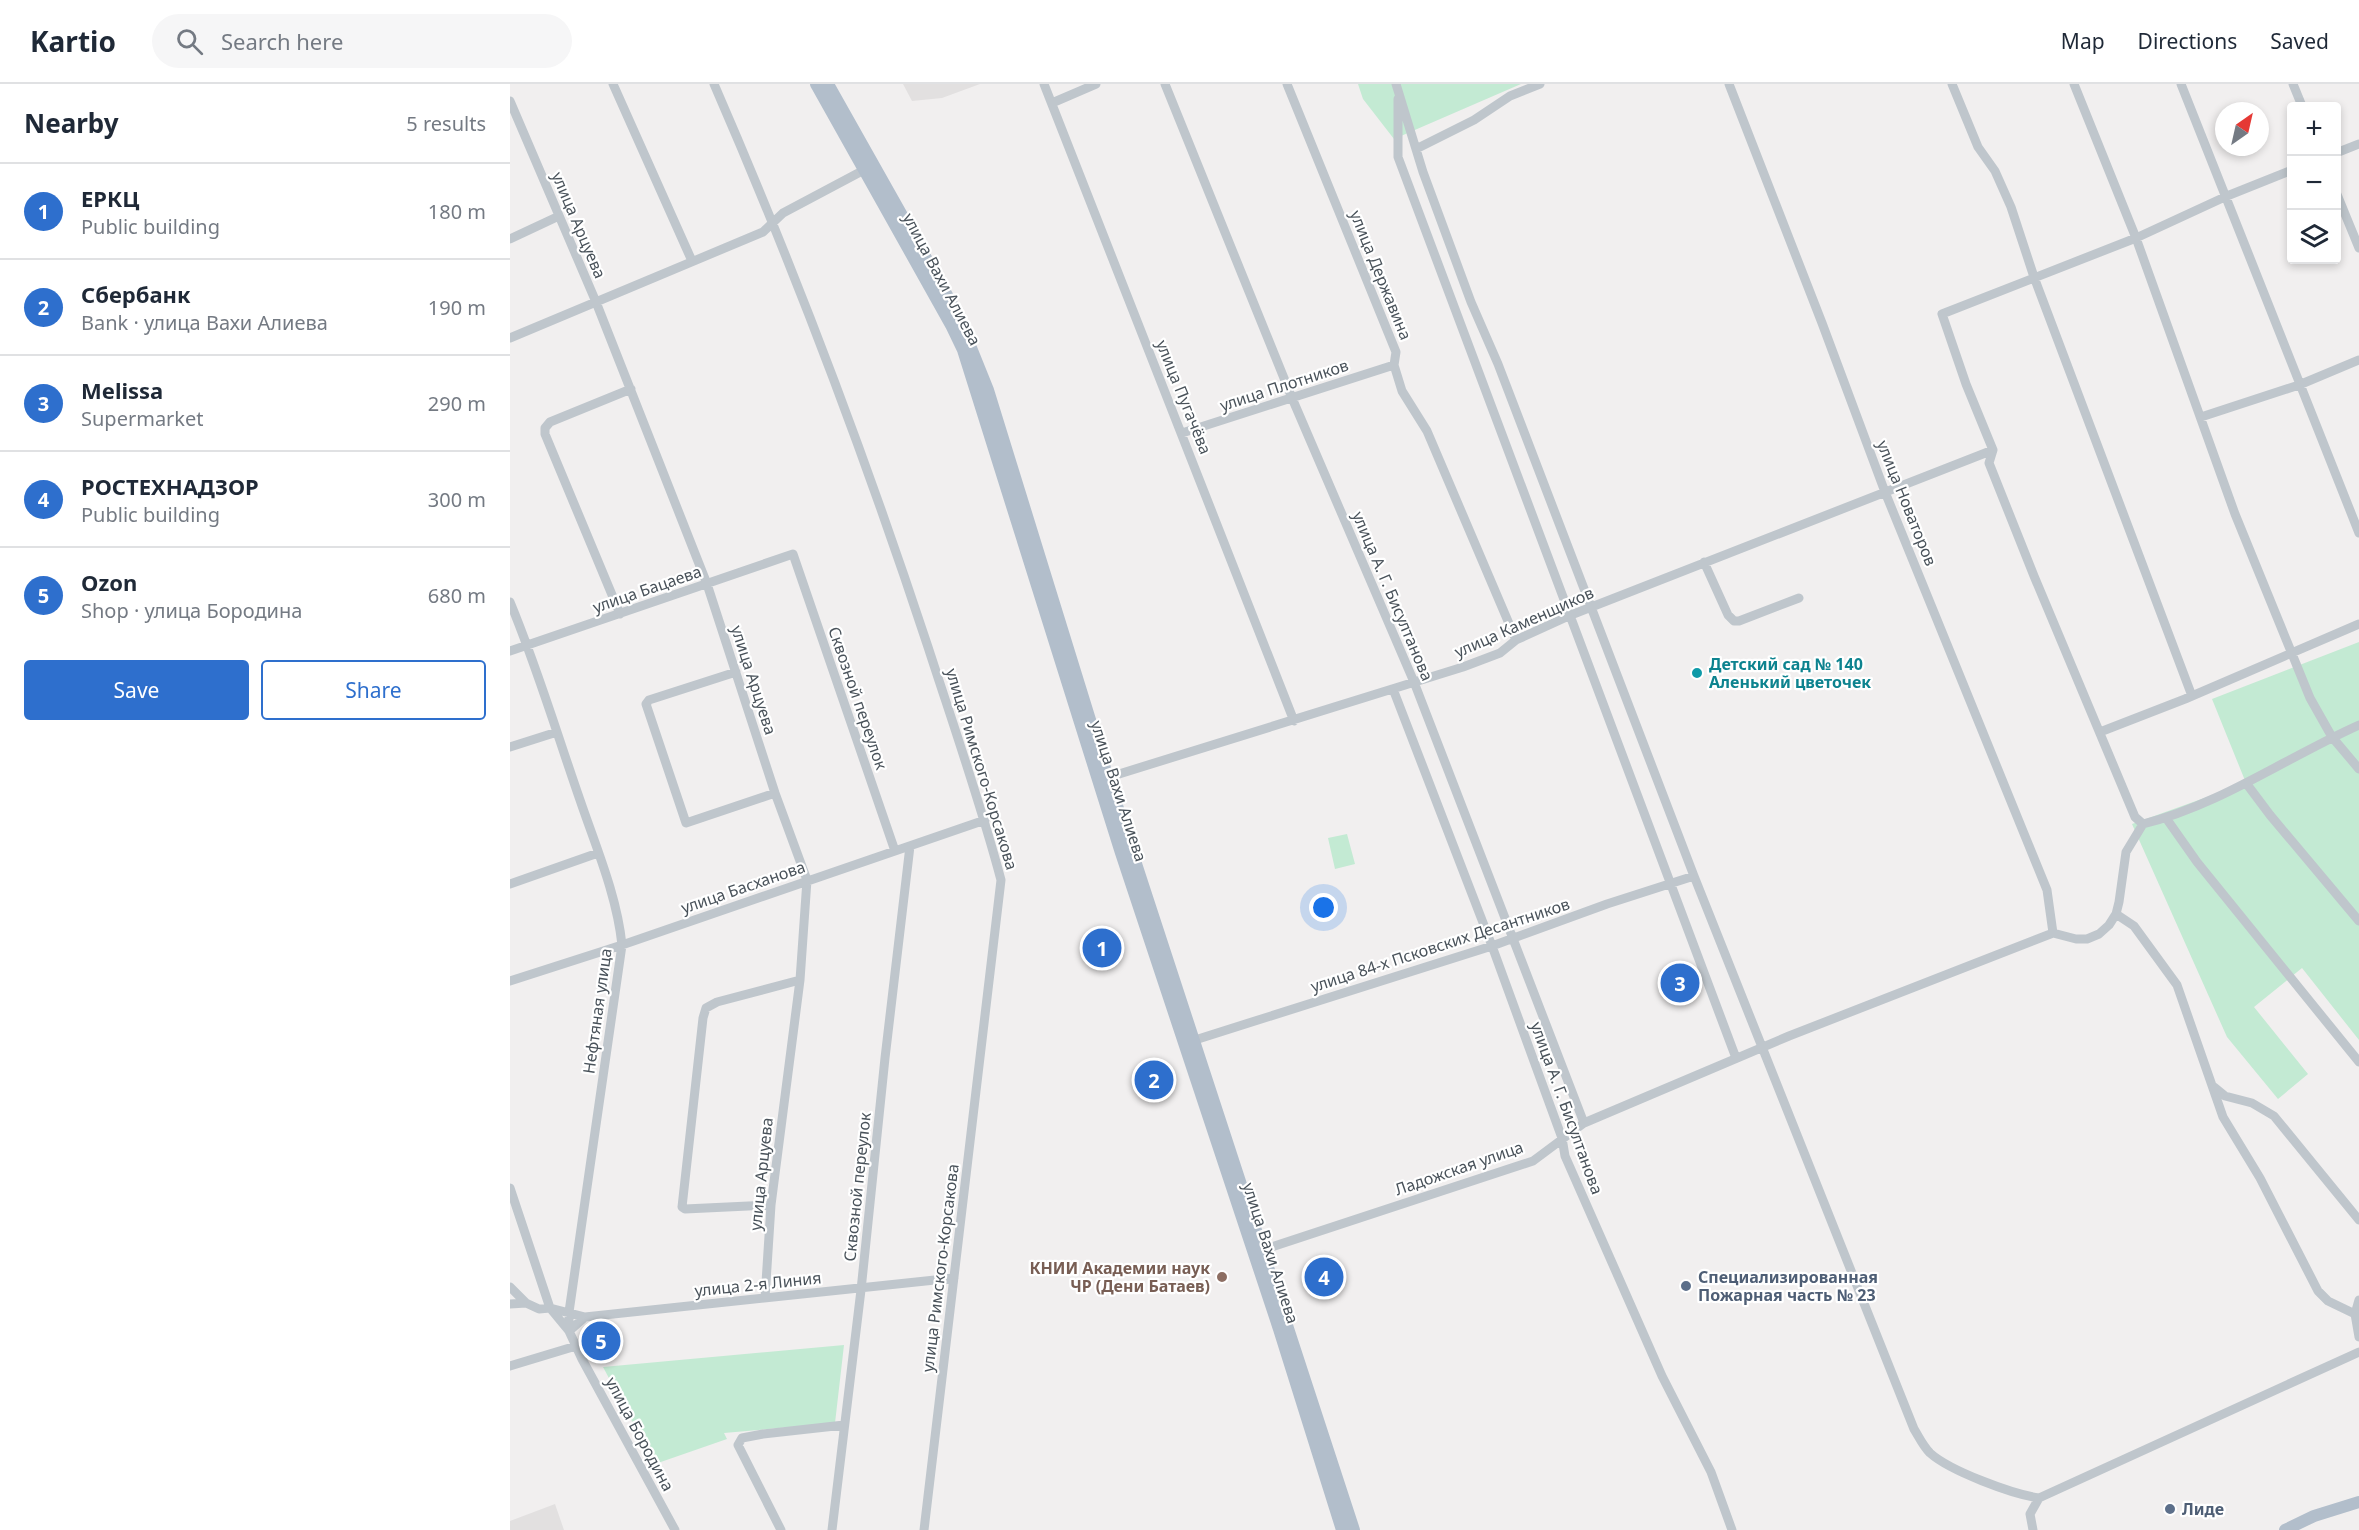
<!DOCTYPE html>
<html lang="en">
<head>
<meta charset="utf-8">
<style>
  body { margin:0; font-family:"Noto Sans",sans-serif; background:#f6f6f7; color:#1f2937 }
  .controls { position:absolute; right:18px; top:18px; display:grid; overflow:hidden; border-radius:6px; box-shadow:0 3px 9px #0003 }
  .controls button { width:54px; height:54px; display:grid; place-items:center; padding:0; border:0; border-bottom:2px solid #e0e1e3; background:#fff; color:#1f2937; font:30px sans-serif }
  .compass { position:absolute; left:1705px; top:18px; width:54px; height:54px; border-radius:50%; background:#fff; box-shadow:0 3px 9px #0003; rotate:34deg }
  .you { position:absolute; left:814px; top:824px; width:21px; height:21px; margin:-15px; border:4px solid #fff; border-radius:50%; background:#1a73e8; box-shadow:0 0 0 9px #1a73e833 }
  .badge { display:grid; place-items:center; width:39px; height:39px; border-radius:50%; background:#2e6fcd; color:#fff; font-size:20px; font-weight:700 }
  .pin { position:absolute; translate:-50% -50%; border:3px solid #fff; box-shadow:0 2px 6px #0006 }
  .list { margin:0; padding:0; list-style:none }
  h2 { display:flex; justify-content:space-between; align-items:center; height:78px; margin:0; padding:0 24px; font-size:26px }
  h2 small { font-size:20px; font-weight:400; color:#747a83 }
  .list li { display:grid; grid-template-columns:39px 1fr auto; gap:18px; align-items:center; box-sizing:border-box; height:96px; padding:0 24px; border-top:2px solid #e0e1e3 }
  .list b { display:block; font-size:22px; white-space:nowrap }
  .list p { margin:0; font-size:20px; white-space:nowrap; color:#747a83 }
  .list em { font-size:20px; font-style:normal; color:#747a83 }
  .actions { display:flex; gap:12px; padding:18px 24px }
  .actions a { flex:1; padding:14px 0; border:2px solid #2e6fcd; border-radius:6px; text-align:center; font-size:21px; color:#2e6fcd }
  .actions .main { background:#2e6fcd; color:#fff }
  .icon { flex:none; width:33px; height:33px; fill:none; stroke:currentColor; stroke-width:2; stroke-linecap:round; stroke-linejoin:round }
  .map { position:relative; flex:none; width:1849px; height:1446px; overflow:hidden }
  header { display:flex; align-items:center; gap:36px; box-sizing:border-box; height:84px; padding:0 30px; background:#fff; border-bottom:2px solid #e0e1e3 }
  header strong { font-size:28px }
  nav { display:flex; gap:33px; margin-inline-start:auto; font-size:21px }
  .search { width:420px; height:54px; background:#f6f6f7; display:flex; align-items:center; gap:15px; box-sizing:border-box; padding:0 21px; border-radius:33px; color:#747a83; font-size:22px }
  main { display:flex }
  aside { flex:1; background:#fff }
  .map>svg:first-child { display:block }
</style>
</head>
<body>
<header>
<strong>Kartio</strong>
<div class="search"><svg class="icon" aria-label="search" viewBox="0 0 24 24"><circle cx="10" cy="10" r="6"/><path d="M15 15l6 6"/></svg>Search here</div>
<nav><a>Map</a><a>Directions</a><a>Saved</a></nav>
</header>
<main>
<aside>
<h2>Nearby<small>5 results</small></h2>
<ul class="list">
<li><span class="badge">1</span><div><b>ЕРКЦ</b><p>Public building</p></div><em>180 m</em></li>
<li><span class="badge">2</span><div><b>Сбербанк</b><p>Bank · улица Вахи Алиева</p></div><em>190 m</em></li>
<li><span class="badge">3</span><div><b>Melissa</b><p>Supermarket</p></div><em>290 m</em></li>
<li><span class="badge">4</span><div><b>РОСТЕХНАДЗОР</b><p>Public building</p></div><em>300 m</em></li>
<li><span class="badge">5</span><div><b>Ozon</b><p>Shop · улица Бородина</p></div><em>680 m</em></li>
</ul>
<div class="actions"><a class="main">Save</a><a>Share</a></div>
</aside>
<div class="map">
<svg width="1849" height="1446" viewBox="0 0 1849 1446">
  <rect width="100%" height="100%" fill="#f1efef"/>
  <path fill="#e2e0e0" d="M393,0H470L432,14L402,17Z
    M45,1420L54,1446H0V1437Z"/>
  <path fill="#c3ead3" d="M848,0H1011L884,55L853,15Z
    M1849,558V956L1792,884L1744,923L1798,990L1768,1015L1717,953L1622,740L1736,699L1702,615Z
    M837,750L845,780L825,785L818,754Z
    M334,1261L325,1339L214,1349L217,1355L145,1380L93,1283Z"/>
  <g fill="none" stroke-linecap="round" stroke-linejoin="round">
    <path stroke="#bfc6cc" stroke-width="9" d="M103,0L182,177
      M204,0C284,184 355,372 418,563C443,640 470,717 491,796L414,1446
      M534,0L784,637
      M655,0L782,314L904,598L1074,1039
      M777,0L886,268L884,281L892,307L917,347L1006,556
      M886,0L913,88L961,218L988,280L1184,792L1404,1345C1409,1353 1413,1362 1420,1369C1440,1387 1502,1410 1529,1414L1849,1268
      M1219,0L1312,239L1375,408L1537,806L1543,849
      M1442,0L1468,63L1485,87L1501,123L1524,193L1682,612
      M1564,0L1626,154L1725,430L1800,614L1822,653L1849,685
      M1671,0L1849,449
      M1783,0L1792,22
      M888,15V73L1226,974
      M0,17L86,218L197,500L265,709L297,796L290,896L261,1121L255,1214
      M542,19L586,0
      M906,65L964,36L1000,12L1030,0
      M1826,69L1849,60
      M1826,108L1849,164
      M0,155L49,132
      M0,254L253,148L273,129L354,86
      M1691,333L1789,301L1849,276
      M672,349L884,281
      M1194,478L1218,531L1224,537H1229L1289,514
      M0,518C27,583 47,650 70,716C86,763 107,812 112,861L59,1228V1247
      M110,530L35,350V344L40,338L121,305
      M0,567L283,470L385,767
      M226,588L139,616L136,620L176,739L265,709
      M883,605L982,862L1052,1054L1055,1072L1152,1292L1201,1388L1222,1446
      M1590,648L1675,615L1849,540
      M0,663L47,648
      M593,695L953,583L990,569L1006,556L1061,531L1483,366
      M1736,699L1760,731L1849,837
      M1656,734L1687,778L1849,978
      M1633,740L1625,733L1524,492L1479,379L1483,366L1456,300L1432,230L1626,154L1717,112L1782,86
      M0,800L88,769
      M1606,830L1624,842L1667,901L1713,1033L1750,1094L1808,1207L1818,1217L1845,1230
      M0,897L112,861L475,736
      M685,956L982,862L1097,820L1184,792
      M1704,1003L1715,1012L1742,1019L1764,1032L1849,1136
      M0,1104L40,1224L59,1247L72,1275L165,1446
      M261,1121L175,1125L172,1123L193,934L196,924L207,918L290,896
      M746,1168L1023,1077L1074,1039L1279,952L1543,849L1566,855H1577L1589,850L1599,841L1606,830L1609,818L1616,768L1633,740C1710,721 1777,673 1849,641
      M0,1203L16,1219L29,1225L40,1224L75,1233
      M1849,1216L1845,1230L1849,1253
      M0,1220L16,1219
      M59,1247L75,1233L444,1194
      M0,1282L66,1262
      M271,1446L228,1361L232,1354L253,1350L334,1341
      M322,1446L351,1206L375,974L400,762
      M1523,1446L1520,1430L1529,1414"/>
    <path stroke="#b2becb" stroke-width="12" d="M306,0L441,241L453,266L611,769L769,1245L832,1446
      M318,0L447,229L478,306L598,694L844,1446
      M1775,1446L1804,1432L1849,1418"/>
  </g>
  <circle fill="#0f9aa8" stroke="#fff" stroke-width="2" cx="1187" cy="589" r="6"/>
  <circle fill="#8d6e63" stroke="#fff" stroke-width="2" cx="712" cy="1193" r="6"/>
  <g fill="#5c6f8a" stroke="#fff" stroke-width="2">
    <circle cx="1176" cy="1202" r="6"/>
    <circle cx="1660" cy="1425" r="6"/>
  </g>
  <g text-anchor="middle" dominant-baseline="central" stroke-width="4.5" stroke-linejoin="round" paint-order="stroke">
    <g font-size="16" fill="#49525a" stroke="#fff">
      <text transform="translate(69 141) rotate(67)">улица Арцуева</text>
      <text transform="translate(871 191) rotate(68)">улица Державина</text>
      <text transform="translate(432 195) rotate(62)">улица Вахи Алиева</text>
      <text transform="translate(774 301) rotate(-18)">улица Плотников</text>
      <text transform="translate(674 313) rotate(68)">улица Пугачёва</text>
      <text transform="translate(1397 419) rotate(68)">улица Новаторов</text>
      <text transform="translate(137 505) rotate(-19)">улица Бацаева</text>
      <text transform="translate(883 512) rotate(67)">улица А. Г. Бисултанова</text>
      <text transform="translate(1014 538) rotate(-24)">улица Каменщиков</text>
      <text transform="translate(244 596) rotate(72)">улица Арцуева</text>
      <text transform="translate(348 614) rotate(71)">Сквозной переулок</text>
      <text transform="translate(472 685) rotate(73)">улица Римского-Корсакова</text>
      <text transform="translate(609 707) rotate(72)">улица Вахи Алиева</text>
      <text transform="translate(233 803) rotate(-19)">улица Басханова</text>
      <text transform="translate(930 861) rotate(-18)">улица 84-х Псковских Десантников</text>
      <text transform="translate(87 927) rotate(-82)">Нефтяная улица</text>
      <text transform="translate(1057 1024) rotate(70)">улица А. Г. Бисултанова</text>
      <text transform="translate(949 1084) rotate(-19)">Ладожская улица</text>
      <text transform="translate(251 1090) rotate(-84)">улица Арцуева</text>
      <text transform="translate(347 1103) rotate(-84)">Сквозной переулок</text>
      <text transform="translate(761 1169) rotate(72)">улица Вахи Алиева</text>
      <text transform="translate(430 1184) rotate(-83)">улица Римского-Корсакова</text>
      <text transform="translate(248 1200) rotate(-6)">улица 2-я Линия</text>
      <text transform="translate(130 1350) rotate(62)">улица Бородина</text>
    </g>
    <g font-size="16" font-weight="bold" fill="#0d838f" stroke="#fff" text-anchor="start">
      <text x="1199" y="580">Детский сад № 140<tspan x="1199" dy="18">Аленький цветочек</tspan></text>
    </g>
    <g font-size="16" font-weight="bold" fill="#785e54" stroke="#fff" text-anchor="end">
      <text x="700" y="1184">КНИИ Академии наук<tspan x="700" dy="18">ЧР (Дени Батаев)</tspan></text>
    </g>
    <g font-size="16" font-weight="bold" fill="#4e5e75" stroke="#fff" text-anchor="start">
      <text x="1188" y="1193">Специализированная<tspan x="1188" dy="18">Пожарная часть № 23</tspan></text>
      <text x="1672" y="1425">Лиде</text>
    </g>
  </g>
</svg>
<div class="controls">
<button>+</button>
<button>−</button>
<button><svg class="icon" aria-label="layers" viewBox="0 0 24 24"><path d="M12 4l9 5-9 5-9-5zM3 14l9 5 9-5"/></svg></button>
</div>
<svg class="compass" viewBox="-18 -18 36 36"><path d="M0-13l5 13h-10z" fill="#e53935"/><path d="M0 13l5-13h-10z" fill="#747a83"/></svg>
<div class="you"></div>
<div class="pin badge" style="left:592px;top:864px">1</div>
<div class="pin badge" style="left:644px;top:996px">2</div>
<div class="pin badge" style="left:1170px;top:899px">3</div>
<div class="pin badge" style="left:814px;top:1193px">4</div>
<div class="pin badge" style="left:91px;top:1257px">5</div>
</div>
</main>
</body>
</html>
